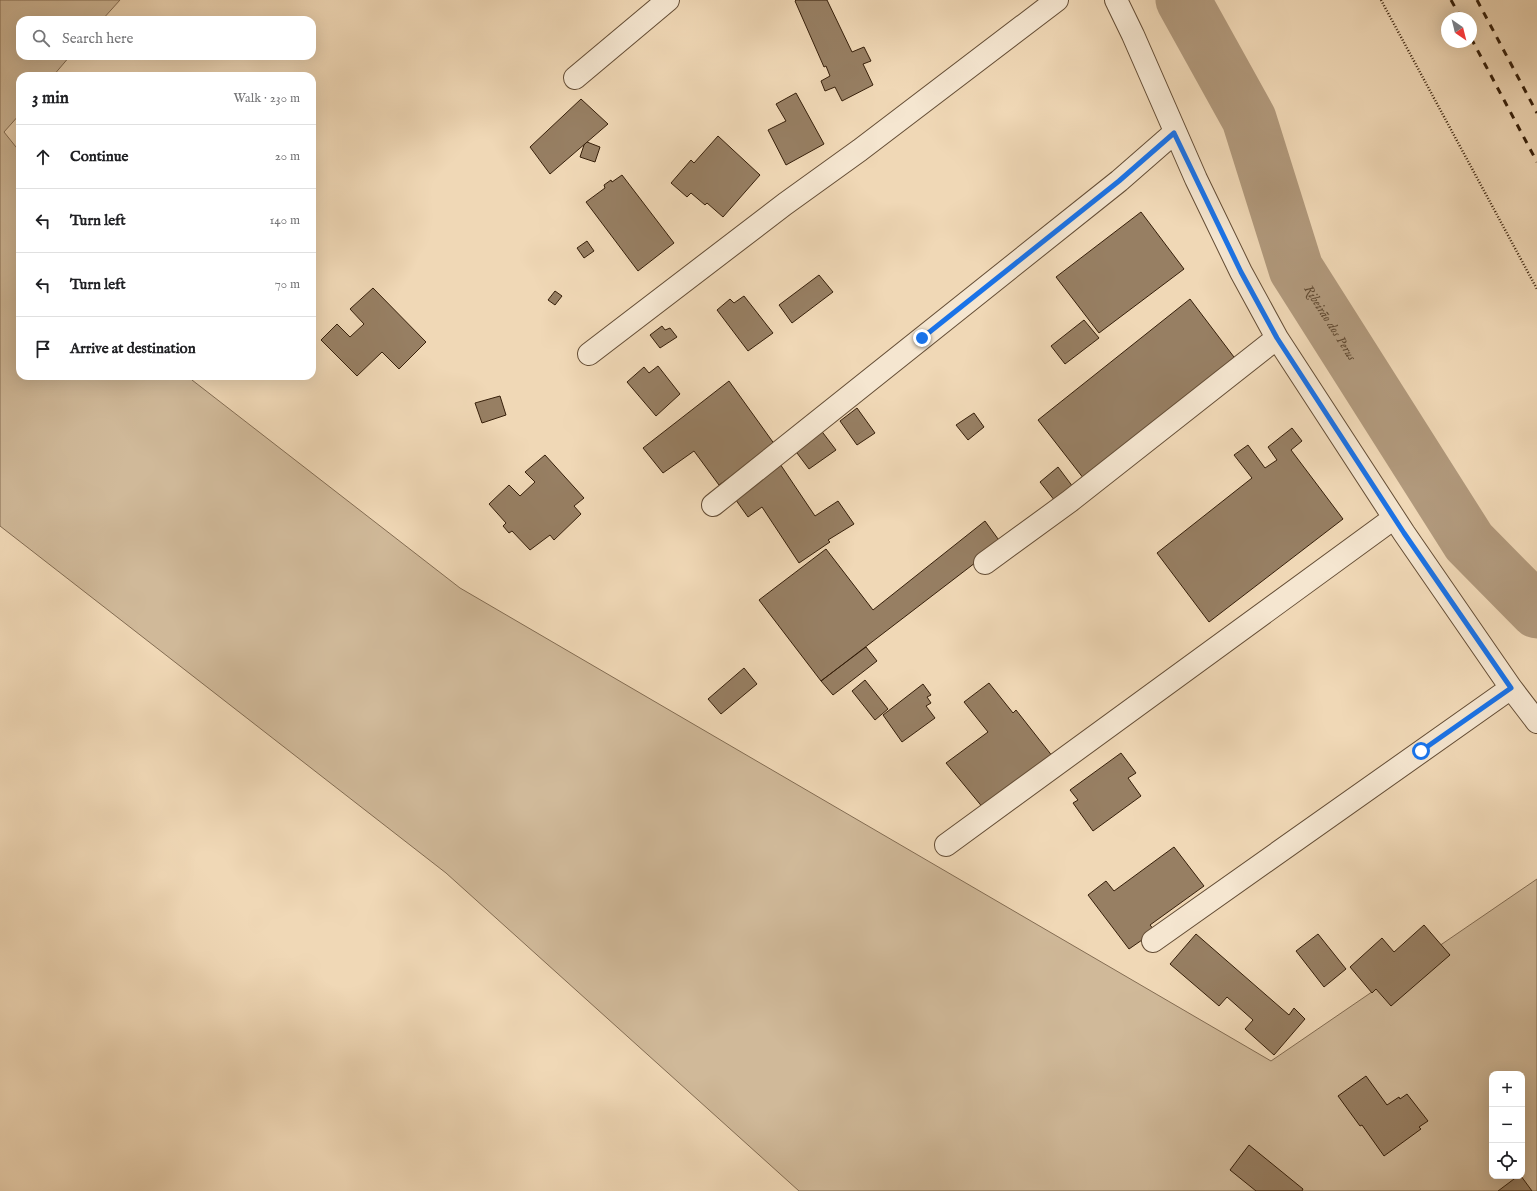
<!DOCTYPE html>
<html lang="en">
<head>
<meta charset="utf-8">
<style>
  body { margin:0; font-family:"IM FELL English",serif; background:#f6f6f6; color:#202124 }
  .controls { position:absolute; right:12px; bottom:12px; display:grid; overflow:hidden; border-radius:8px; box-shadow:0 4px 16px #0002 }
  .controls button { width:36px; height:36px; display:grid; place-items:center; padding:0; border:0; border-bottom:1px solid #e0e0e0; background:#fff; color:#202124; font:20px sans-serif }
  .compass { position:absolute; left:1441px; top:12px; width:36px; height:36px; border-radius:50%; background:#fff; box-shadow:0 4px 16px #0002; rotate:145deg }
  .stop { position:absolute; width:12px; height:12px; margin:-9px; border:3px solid #1a73e8; border-radius:50%; background:#fff }
  .stop.end { background:#1a73e8; border-color:#fff; box-shadow:0 1px 4px #0008 }
  .list { margin:0; padding:0; list-style:none }
  h2 { display:flex; justify-content:space-between; align-items:center; height:52px; margin:0; padding:0 16px; font-size:17px }
  h2 small { font-size:13px; font-weight:400; color:#757577 }
  .list li { display:grid; grid-template-columns:26px 1fr auto; gap:12px; align-items:center; box-sizing:border-box; height:64px; padding:0 16px; border-top:1px solid #e0e0e0 }
  .list b { display:block; font-size:15px; white-space:nowrap }
  .list em { font-size:13px; font-style:normal; color:#757577 }
  .icon { flex:none; width:22px; height:22px; fill:none; stroke:currentColor; stroke-width:2; stroke-linecap:round; stroke-linejoin:round }
  .map { position:relative; flex:none; width:1537px; height:1191px; overflow:hidden }
  .search { position:absolute; background:#fff; box-shadow:0 4px 16px #0002; left:16px; top:16px; width:300px; height:44px; display:flex; align-items:center; gap:10px; box-sizing:border-box; padding:0 14px; border-radius:12px; color:#757577; font-size:15px }
  .panel { position:absolute; background:#fff; box-shadow:0 4px 16px #0002; left:16px; top:72px; width:300px; height:308px; border-radius:12px }
  .map>svg:first-child { display:block }
</style>
</head>
<body>
<div class="map">
<svg width="1537" height="1191" viewBox="0 0 1537 1191">
  <rect width="100%" height="100%" fill="#f0d8b6"/>
  <filter id="stains"><feTurbulence type="fractalNoise" baseFrequency=".005" numOctaves="4"/><feColorMatrix values="0 0 0 0 .2 0 0 0 0 .09 0 0 0 0 .02 0 0 0 .5 -.17"/></filter>
  <radialGradient id="worn" r=".72"><stop offset=".6" stop-color="#630" stop-opacity="0"/><stop offset="1" stop-color="#630" stop-opacity=".3"/></radialGradient>
  <path fill="#d0b999" stroke="#836c52" fill-rule="evenodd" d="M0,0H120L102,20H20V56H70L53,76H20V114L4,132L20,152V376H189L192,380L460,588L1271,1061L1537,879V1191H799L446,873L0,526ZM1492,1074H1522V1176H1492Z"/>
  <g fill="none" stroke-linecap="round" stroke-linejoin="round">
    <path stroke="#b1997c" stroke-width="55" id="s1" d="M1183,0L1249,119L1296,269L1469,542L1537,611"/>
  </g>
  <path fill="#977f63" stroke="#361f0a" d="M796,0H827L852,52L864,47L871,61L863,64L873,85L842,101L835,87L825,91L821,81L830,76L826,66L824,67L795,1Z
    M796,93L824,144L786,165L768,130L786,121L776,104Z
    M581,99L608,124L550,174L530,147Z
    M718,136L760,175L723,217L707,203L705,205L691,193L687,197L671,183L691,160L694,163Z
    M587,142L600,147L595,162L580,157L584,145Z
    M622,175L674,243L638,271L586,202L605,188L604,185L611,180L612,182Z
    M1141,212L1184,269L1099,333L1056,277Z
    M587,241L594,251L584,258L577,248Z
    M819,275L833,292L792,323L779,305Z
    M373,288L426,342L399,369L382,352L357,376L321,340L337,324L350,337L364,324L350,309Z
    M555,291L562,296L555,305L548,300Z
    M744,296L773,333L748,351L717,310L730,299L734,303Z
    M1190,299L1237,361L1084,479L1038,420Z
    M1084,320L1099,338L1065,364L1051,346Z
    M662,326L665,330L670,328L677,337L660,348L650,335Z
    M658,366L680,394L656,416L627,382L644,367L649,373Z
    M729,381L775,445L719,485L694,451L663,473L643,448Z
    M500,396L506,415L482,423L475,403Z
    M857,408L875,433L857,445L840,421Z
    M974,413L984,427L968,440L956,425Z
    M1292,428L1302,441L1291,450L1343,519L1209,622L1157,553L1252,478L1234,455L1248,445L1265,468L1277,460L1268,447Z
    M820,429L836,450L809,469L794,449Z
    M545,455L584,498L574,506L581,514L554,540L550,535L530,550L512,531L509,533L503,526L506,523L489,504L509,485L520,496L535,482L525,472Z
    M778,461L815,516L838,501L854,524L828,540L830,542L799,563L762,507L748,517L733,496Z
    M1058,467L1073,487L1055,501L1040,482Z
    M985,521L1001,543L821,681L759,600L826,549L873,610Z
    M866,647L877,661L833,695L821,681Z
    M744,668L757,684L721,714L708,699Z
    M865,680L888,709L875,720L852,691Z
    M989,683L1013,713L1016,710L1053,757L984,809L946,763L988,732L964,702Z
    M923,684L931,695L927,697L931,703L926,706L935,718L902,742L883,715Z
    M1121,753L1136,773L1128,778L1141,796L1093,831L1073,803L1078,800L1070,790Z
    M1174,847L1204,886L1150,925L1155,931L1129,949L1088,895L1106,881L1114,891Z
    M1424,925L1450,955L1391,1006L1376,989L1372,993L1350,967L1382,938L1394,952Z
    M1196,934L1289,1015L1294,1008L1305,1019L1274,1055L1245,1029L1253,1020L1227,997L1219,1006L1170,964Z
    M1318,934L1346,969L1324,987L1296,951Z
    M1366,1076L1387,1105L1399,1097L1400,1099L1407,1094L1428,1121L1419,1127L1421,1129L1384,1156L1362,1125L1360,1126L1338,1096Z
    M1249,1145L1303,1189L1302,1191H1256L1230,1170Z
    M1518,1176H1521L1532,1191H1498Z"/>
  <g fill="none" stroke-linecap="round" stroke-linejoin="round">
    <g stroke="#644d35" stroke-width="24">
      <path id="street" d="M1116,0L1133,35L1196,179L1241,272L1277,338L1404,533L1511,688L1537,722
        M575,78L668,0
        M589,354L785,204L860,150L1057,0
        M713,505L1119,181L1174,133
        M985,563L1070,501L1277,338
        M946,845L1394,518
        M1153,941L1511,688"/>
    </g>
    <path stroke="#361f0a" stroke-width="2.5" stroke-dasharray="1 2" stroke-linecap="butt" d="M1381,0L1537,289"/>
    <use href="#street" stroke="#f5e6d0" stroke-width="22"/>
    <path stroke="#361f0a" stroke-width="3" stroke-dasharray="7 7" stroke-linecap="butt" d="M1451,0L1461,18
      M1477,0L1537,113
      M1471,38L1537,162"/>
  </g>
  <g fill="none" stroke-linecap="round" stroke-linejoin="round">
    <path stroke="#1a73e8" stroke-width="5" d="M922,338L1119,181L1174,133L1241,272L1277,338L1404,533L1511,688L1421,751"/>
  </g>
  <g text-anchor="middle" dominant-baseline="central" stroke-width="3" stroke-linejoin="round" paint-order="stroke">
    <g font-size="13" font-style="italic" fill="#614a32" stroke="#f5e6d0">
      <text stroke="none"><textPath href="#s1" startOffset="357">Ribeirão dos Perus</textPath></text>
    </g>
  </g>
  <rect width="100%" height="100%" filter="url(#stains)"/>
  <rect width="100%" height="100%" fill="url(#worn)"/>
</svg>
<div class="controls">
<button>+</button>
<button>−</button>
<button><svg class="icon" aria-label="locate" viewBox="0 0 24 24"><circle cx="12" cy="12" r="6"/><path d="M12 2v4M12 18v4M2 12h4M18 12h4"/></svg></button>
</div>
<svg class="compass" viewBox="-18 -18 36 36"><path d="M0-13l5 13h-10z" fill="#e53935"/><path d="M0 13l5-13h-10z" fill="#757577"/></svg>
<div class="stop" style="left:1421px;top:751px"></div>
<div class="stop end" style="left:922px;top:338px"></div>
<div class="search"><svg class="icon" aria-label="search" viewBox="0 0 24 24"><circle cx="10" cy="10" r="6"/><path d="M15 15l6 6"/></svg>Search here</div>
<section class="panel">
<h2>3 min<small>Walk · 230 m</small></h2>
<ul class="list">
<li><svg class="icon" aria-label="ahead" viewBox="0 0 24 24"><path d="M12 20V5M6 11l6-6 6 6"/></svg><div><b>Continue</b></div><em>20 m</em></li>
<li><svg class="icon" aria-label="left" viewBox="0 0 24 24"><path d="M17 20v-9H6M10 6l-5 5 5 5"/></svg><div><b>Turn left</b></div><em>140 m</em></li>
<li><svg class="icon" aria-label="left" viewBox="0 0 24 24"><path d="M17 20v-9H6M10 6l-5 5 5 5"/></svg><div><b>Turn left</b></div><em>70 m</em></li>
<li><svg class="icon" aria-label="arrive" viewBox="0 0 24 24"><path d="M6 21V4h12l-3 4 3 4H6"/></svg><div><b>Arrive at destination</b></div></li>
</ul>
</section>
</div>
</body>
</html>
